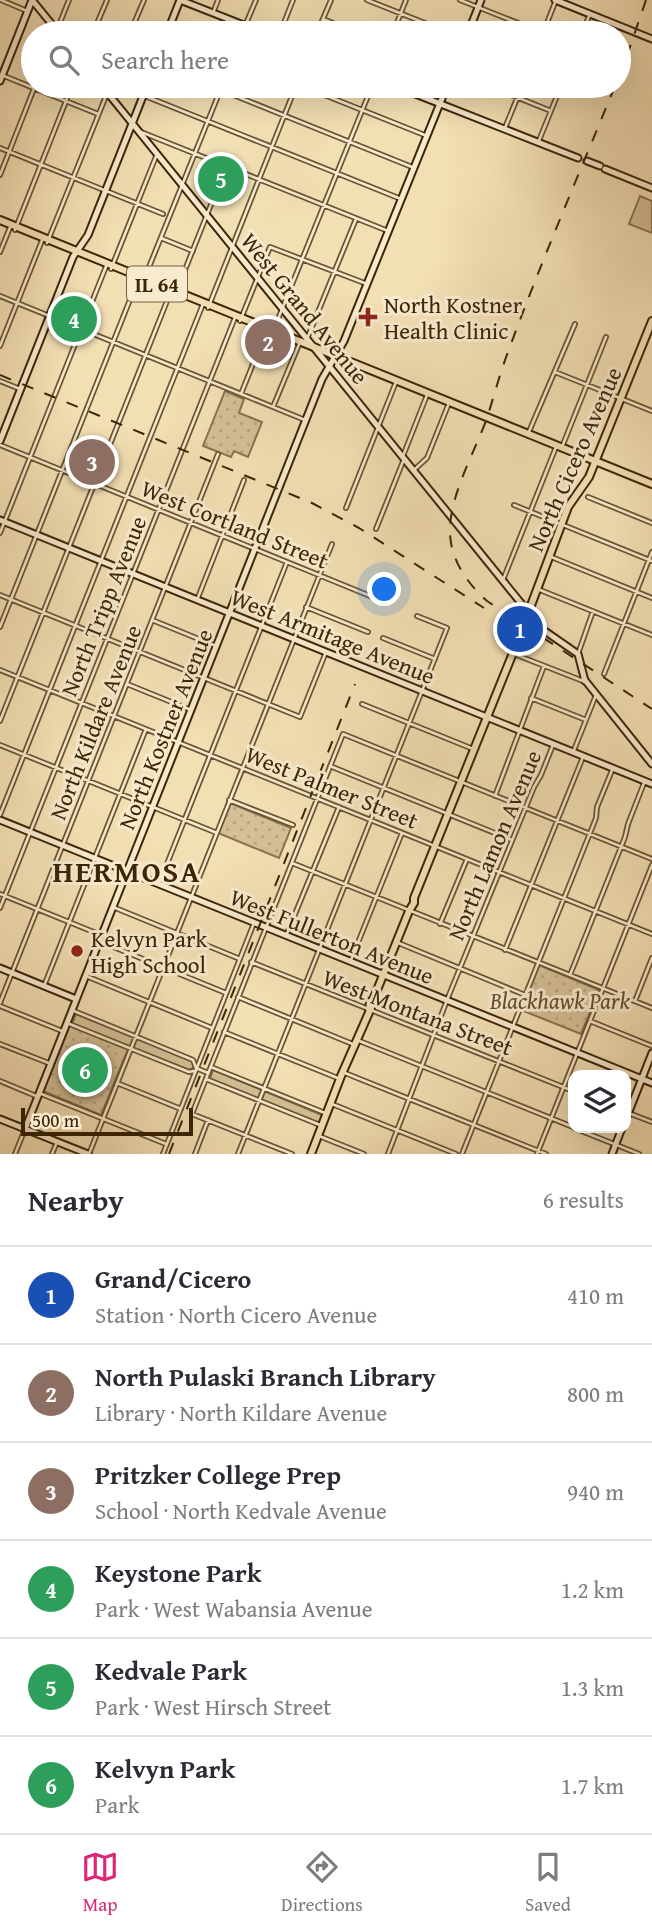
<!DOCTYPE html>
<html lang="en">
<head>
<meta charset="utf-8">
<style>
  body { margin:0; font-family:"Gentium Book Plus",serif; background:#f7f7f7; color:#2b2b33 }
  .controls { position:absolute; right:21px; bottom:21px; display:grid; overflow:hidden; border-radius:14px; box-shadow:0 7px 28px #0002 }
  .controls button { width:63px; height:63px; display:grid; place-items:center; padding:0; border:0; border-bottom:2px solid #e1e1e2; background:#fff; color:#2b2b33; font:35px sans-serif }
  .scale { position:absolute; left:21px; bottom:18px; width:172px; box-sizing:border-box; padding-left:7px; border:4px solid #3d2506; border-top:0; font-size:19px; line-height:24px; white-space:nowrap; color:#3d2506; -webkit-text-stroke:5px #f7eace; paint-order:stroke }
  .you { position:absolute; left:385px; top:590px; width:24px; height:24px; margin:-18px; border:5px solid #fff; border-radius:50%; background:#1a73e8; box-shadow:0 0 0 10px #1a73e833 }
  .badge { display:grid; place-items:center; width:46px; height:46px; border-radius:50%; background:#db2777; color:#fff; font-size:23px; font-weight:700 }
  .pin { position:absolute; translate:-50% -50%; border:4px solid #fff; box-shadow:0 2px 7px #0006 }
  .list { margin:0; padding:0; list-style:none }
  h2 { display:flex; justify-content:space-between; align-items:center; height:91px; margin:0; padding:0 28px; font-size:30px }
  h2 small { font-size:23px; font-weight:400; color:#7c7c81 }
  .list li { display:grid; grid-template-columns:46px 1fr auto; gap:21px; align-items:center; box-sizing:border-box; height:98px; padding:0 28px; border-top:2px solid #e1e1e2 }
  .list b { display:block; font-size:26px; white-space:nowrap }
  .list p { margin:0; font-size:23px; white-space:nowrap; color:#7c7c81 }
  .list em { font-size:23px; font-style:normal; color:#7c7c81 }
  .icon { flex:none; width:38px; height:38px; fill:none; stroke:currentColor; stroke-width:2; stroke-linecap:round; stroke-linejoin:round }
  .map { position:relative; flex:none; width:652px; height:1154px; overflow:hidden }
  .search { position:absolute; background:#fff; box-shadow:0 7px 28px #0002; left:21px; right:21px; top:21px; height:77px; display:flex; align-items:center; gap:18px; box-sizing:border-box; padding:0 24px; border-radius:38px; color:#7c7c81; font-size:26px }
  .sheet { height:679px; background:#fff }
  nav { display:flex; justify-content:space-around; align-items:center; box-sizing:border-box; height:98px; border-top:2px solid #e1e1e2; background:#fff; font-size:19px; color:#7c7c81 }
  nav a { display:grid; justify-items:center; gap:4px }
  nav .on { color:#db2777 }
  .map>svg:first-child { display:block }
</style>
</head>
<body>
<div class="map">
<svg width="652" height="1154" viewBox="0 0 652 1154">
  <defs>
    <pattern id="park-dots" width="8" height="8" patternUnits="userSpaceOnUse" patternTransform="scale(1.75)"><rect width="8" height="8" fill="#d4bf96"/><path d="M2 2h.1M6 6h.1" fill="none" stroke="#b7a480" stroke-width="1.8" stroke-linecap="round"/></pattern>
  </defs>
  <rect width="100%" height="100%" fill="#f3dfb4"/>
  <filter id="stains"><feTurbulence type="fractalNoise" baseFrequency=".00286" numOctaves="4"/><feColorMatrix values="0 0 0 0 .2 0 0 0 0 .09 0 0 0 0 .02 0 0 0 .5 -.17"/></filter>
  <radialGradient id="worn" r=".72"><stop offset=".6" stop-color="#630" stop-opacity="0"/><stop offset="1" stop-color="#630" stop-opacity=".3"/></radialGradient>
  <path fill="#d4bf96" stroke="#88724e" stroke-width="2" d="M640,196L652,201V233L629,224Z
    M76,1014L191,1060L195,1064L194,1067L189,1070L72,1024Z
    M213,1070L322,1115L319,1123L210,1079Z"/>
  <path fill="url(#park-dots)" stroke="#88724e" stroke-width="2" d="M210,164L240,176L233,194L216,188L213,195L202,182Z
    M225,391L244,399L239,413L262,422L248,457L234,451L231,457L203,446Z
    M230,803L291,828L279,858L218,833Z
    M539,965L599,990L581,1034L521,1010Z
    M70,1025L128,1049L101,1115L43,1091Z"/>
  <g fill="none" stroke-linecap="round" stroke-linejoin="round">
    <path stroke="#cfba91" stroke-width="6" stroke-dasharray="6 3" stroke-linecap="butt" d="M517,631L521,622"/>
    <g stroke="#6a5432" stroke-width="6">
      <path id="street" d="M1,0L27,11
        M367,0L450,33
        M460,0L543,33
        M213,13L218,0
        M323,19L357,33
        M57,30L69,0
        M93,33L107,0
        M130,33L144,0
        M242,33L256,0
        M280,33L293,0
        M317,33L331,0
        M393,33L406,0
        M543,33L556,0
        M582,33L590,14
        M4,76L98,114
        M211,86L412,167
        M302,86L427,136
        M489,86L551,111
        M145,96L401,199
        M505,128L522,86
        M141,132L388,231
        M538,143L561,86
        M0,148L163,214
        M0,175L35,86
        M15,230L72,86
        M161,238L193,251
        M47,243L110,86
        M0,252L11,225
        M111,269L157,154
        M143,282L222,86
        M175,295L216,192
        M0,296L305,420
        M208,308L296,86
        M240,321L270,247L367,284
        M272,334L372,86
        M307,339L356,219
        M0,346L43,238
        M555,372L652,411
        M0,381L20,389
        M241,394L267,329
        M273,407L300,342
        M528,434L575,324
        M0,445L380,600
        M562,447L606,337
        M403,456L427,395
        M414,470L427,458L449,403
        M588,497L652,523
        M514,505L652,561
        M346,508L396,382
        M376,529L404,459
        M0,533L107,264
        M549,556L652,598
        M503,580L556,447
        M540,590L652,635
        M0,595L300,717L326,652
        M197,600L244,480
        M306,607L368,632
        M152,620L216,646
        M0,627L139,277
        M383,638L435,659
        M514,654L583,681
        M578,654L593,611
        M0,670L652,934
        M604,674L652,552
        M127,684L191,710
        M531,698L586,720
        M362,704L473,749
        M0,721L171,291
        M0,745L217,833
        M574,750L596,695
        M330,766L512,840
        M495,796L544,666
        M229,800L293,825
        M0,815L203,304
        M292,863L652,1008
        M159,884L287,562
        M0,894L101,935
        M113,907L240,959
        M0,908L236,315
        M440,924L467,859
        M286,936L339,807
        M99,941L226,993
        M396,942L525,995
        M505,950L583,757
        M351,960L402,833
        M251,962L573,1091
        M570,975L625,837L628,824L644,783
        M86,976L212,1028
        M44,986L146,729
        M238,997L355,1045
        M635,1001L652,958
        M0,1003L218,454
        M0,1006L62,1031
        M74,1011L193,1060L196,1068L208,1073
        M590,1021L652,1046
        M67,1023L189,1072L194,1071
        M224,1032L340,1079
        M357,1040L573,1127
        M0,1044L51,1064
        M211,1067L325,1113
        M345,1073L546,1154
        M206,1079L320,1125
        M0,1081L36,1096
        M117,1083L181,1109
        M39,1093L166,1144
        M332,1104L456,1154
        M626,1112L652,1122
        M574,1128L639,1154
        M319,1136L364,1154
        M15,1154L25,1129
        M52,1154L57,1142
        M89,1154L332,544
        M163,1154L254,923
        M195,1154L208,1120
        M238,1154L447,628L417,616
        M292,1154L192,1114L343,734L652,859
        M388,1154L449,995L534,787L541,775L553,745
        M462,1154L596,818L597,807L613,768
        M537,1154L652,865"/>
    </g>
    <g stroke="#3d2506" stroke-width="9">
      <path id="secondary" d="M32,0L59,33
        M180,0L264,33
        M555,0L652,39
        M167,33L180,0
        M468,33L481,0
        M0,81L32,0
        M102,86L542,629L578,654L585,681
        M395,86L578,158
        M587,161L600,166
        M605,169L652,188
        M0,441L73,257L88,235L147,86
        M0,520L652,784
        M584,679L652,764
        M0,820L652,1083
        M0,968L76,999
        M0,1119L88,1154
        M626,1119L652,1053
        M25,1129L322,379L344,341L447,86
        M612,1154L622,1128"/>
    </g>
    <g stroke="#3d2506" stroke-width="10">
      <path id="primary" d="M0,220L652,484
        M524,624L568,507L589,477L652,321
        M369,1009L370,1002L373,1000L409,911L414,903V898L521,633
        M311,1154L341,1076L371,1008"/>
    </g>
    <use href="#street" stroke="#f7eace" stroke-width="2.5"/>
    <use href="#secondary" stroke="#f7eace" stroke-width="5"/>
    <use href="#primary" stroke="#f3dfb4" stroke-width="6"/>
    <path stroke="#3d2506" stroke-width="2" stroke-dasharray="12 12" stroke-linecap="butt" d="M619,79L646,0
      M615,86C579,174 541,262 508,352C500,373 494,396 487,418C475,451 451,493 450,528C449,558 466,582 487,601L652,709
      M0,375L312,503L359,528L484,608
      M169,1154L355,684"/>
  </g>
  <g fill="#8f2418" stroke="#f7eace" stroke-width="2.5">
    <path d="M364.5 306.5h7v7h7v7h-7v7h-7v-7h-7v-7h7z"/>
    <circle cx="77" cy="951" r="7"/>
  </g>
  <g text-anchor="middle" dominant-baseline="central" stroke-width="6" stroke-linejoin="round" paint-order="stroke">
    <rect fill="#f7eace" stroke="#756042" stroke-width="2" x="127" y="266.5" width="60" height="35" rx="5"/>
    <g font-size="21" font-weight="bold" fill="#3d2506">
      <text x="157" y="284">IL 64</text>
    </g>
    <g font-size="23" fill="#3d2506" stroke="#f7eace" text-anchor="start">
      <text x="384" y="304">North Kostner<tspan x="384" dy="26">Health Clinic</tspan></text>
      <text x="91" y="938">Kelvyn Park<tspan x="91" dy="26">High School</tspan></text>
    </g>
    <g font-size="23" fill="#3d2506" stroke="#f7eace">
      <text transform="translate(305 308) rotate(51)">West Grand Avenue</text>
      <text transform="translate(574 459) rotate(-66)">North Cicero Avenue</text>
      <text transform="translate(235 524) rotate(22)">West Cortland Street</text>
      <text transform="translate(103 606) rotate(-68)">North Tripp Avenue</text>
      <text transform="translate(333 636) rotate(22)">West Armitage Avenue</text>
      <text transform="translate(95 722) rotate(-68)">North Kildare Avenue</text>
      <text transform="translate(165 729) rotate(-68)">North Kostner Avenue</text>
      <text transform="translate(332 787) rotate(22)">West Palmer Street</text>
      <text transform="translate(494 845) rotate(-67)">North Lamon Avenue</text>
      <text transform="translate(332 936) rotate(22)">West Fullerton Avenue</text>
      <text transform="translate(418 1012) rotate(21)">West Montana Street</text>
    </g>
    <g font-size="23" font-style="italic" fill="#634c2a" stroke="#f7eace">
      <text x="560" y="1000">Blackhawk Park</text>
    </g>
    <g font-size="30" font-weight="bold" letter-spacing="2" fill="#3d2506" stroke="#f7eace">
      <text x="127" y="871">HERMOSA</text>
    </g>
  </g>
  <rect width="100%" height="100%" filter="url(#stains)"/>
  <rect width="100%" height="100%" fill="url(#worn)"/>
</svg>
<div class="controls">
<button><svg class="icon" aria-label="layers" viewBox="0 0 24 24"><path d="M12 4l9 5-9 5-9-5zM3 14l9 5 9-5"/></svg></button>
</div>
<div class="scale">500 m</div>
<div class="you"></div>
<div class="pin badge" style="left:520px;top:629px;background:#1a4fb4">1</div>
<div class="pin badge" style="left:268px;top:342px;background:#8d6e63">2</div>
<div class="pin badge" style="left:92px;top:462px;background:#8d6e63">3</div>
<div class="pin badge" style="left:74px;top:319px;background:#2e9e5b">4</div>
<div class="pin badge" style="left:221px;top:179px;background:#2e9e5b">5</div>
<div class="pin badge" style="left:85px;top:1070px;background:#2e9e5b">6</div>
<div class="search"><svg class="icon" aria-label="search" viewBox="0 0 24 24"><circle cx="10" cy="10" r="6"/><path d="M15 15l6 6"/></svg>Search here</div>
</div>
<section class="sheet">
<h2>Nearby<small>6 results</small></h2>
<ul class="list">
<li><span class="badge" style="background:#1a4fb4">1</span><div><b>Grand/Cicero</b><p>Station · North Cicero Avenue</p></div><em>410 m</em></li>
<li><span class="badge" style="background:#8d6e63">2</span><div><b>North Pulaski Branch Library</b><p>Library · North Kildare Avenue</p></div><em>800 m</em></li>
<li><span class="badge" style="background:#8d6e63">3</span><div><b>Pritzker College Prep</b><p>School · North Kedvale Avenue</p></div><em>940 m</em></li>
<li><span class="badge" style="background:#2e9e5b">4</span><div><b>Keystone Park</b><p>Park · West Wabansia Avenue</p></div><em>1.2 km</em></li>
<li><span class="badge" style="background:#2e9e5b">5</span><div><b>Kedvale Park</b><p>Park · West Hirsch Street</p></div><em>1.3 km</em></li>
<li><span class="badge" style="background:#2e9e5b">6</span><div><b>Kelvyn Park</b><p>Park</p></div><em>1.7 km</em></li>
</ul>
</section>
<nav>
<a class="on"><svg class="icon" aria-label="map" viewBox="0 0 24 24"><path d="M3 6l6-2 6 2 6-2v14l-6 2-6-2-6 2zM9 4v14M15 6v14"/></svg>Map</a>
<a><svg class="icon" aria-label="directions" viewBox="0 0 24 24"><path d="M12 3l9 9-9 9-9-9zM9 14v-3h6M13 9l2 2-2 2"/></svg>Directions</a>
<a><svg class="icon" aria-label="saved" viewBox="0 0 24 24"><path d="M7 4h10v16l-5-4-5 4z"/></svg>Saved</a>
</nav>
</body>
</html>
